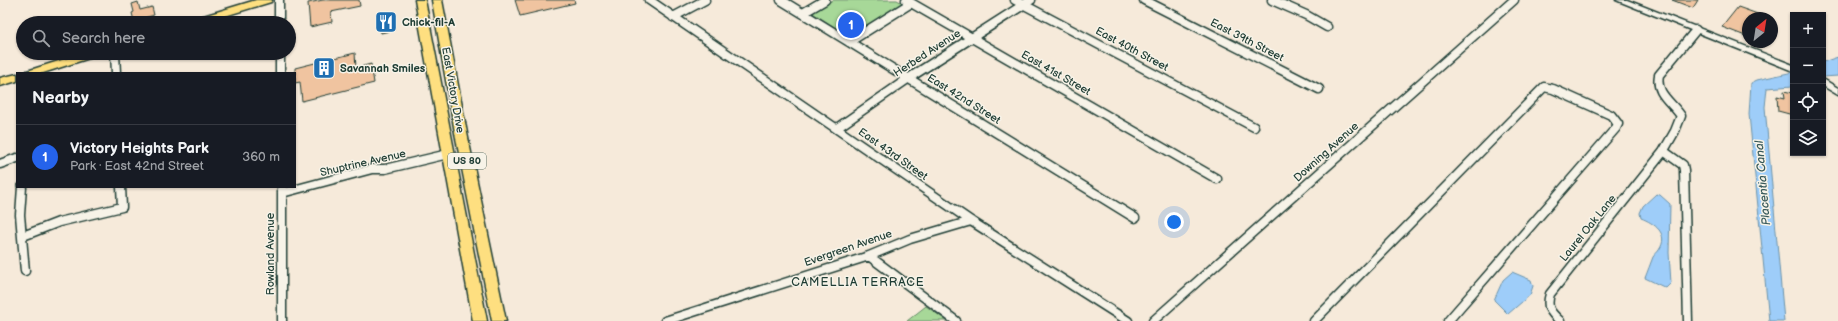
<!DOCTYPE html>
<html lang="en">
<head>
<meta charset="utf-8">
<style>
  body { margin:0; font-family:"Balsamiq Sans",sans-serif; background:#20242c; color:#f1f3f6 }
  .controls { position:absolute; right:12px; top:12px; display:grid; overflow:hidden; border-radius:0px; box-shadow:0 1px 3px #0004 }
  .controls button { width:36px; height:36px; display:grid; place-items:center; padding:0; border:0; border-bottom:1px solid #363941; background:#171b24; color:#f1f3f6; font:20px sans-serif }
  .compass { position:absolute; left:1742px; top:12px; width:36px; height:36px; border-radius:50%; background:#171b24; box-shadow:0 1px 3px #0004; rotate:30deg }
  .you { position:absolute; left:1174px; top:222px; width:14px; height:14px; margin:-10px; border:3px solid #fff; border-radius:50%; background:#1a73e8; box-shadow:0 0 0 6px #1a73e833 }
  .badge { display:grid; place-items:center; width:26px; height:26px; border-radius:50%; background:#2563eb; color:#fff; font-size:13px; font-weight:700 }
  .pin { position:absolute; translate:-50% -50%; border:2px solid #fff; box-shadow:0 1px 4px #0006 }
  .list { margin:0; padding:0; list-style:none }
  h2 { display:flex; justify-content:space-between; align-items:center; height:52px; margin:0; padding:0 16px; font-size:17px }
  h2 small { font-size:13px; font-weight:400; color:#9ea1a6 }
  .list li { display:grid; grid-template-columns:26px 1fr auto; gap:12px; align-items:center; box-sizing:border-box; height:64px; padding:0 16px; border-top:1px solid #363941 }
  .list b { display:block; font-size:15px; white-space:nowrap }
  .list p { margin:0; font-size:13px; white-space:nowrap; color:#9ea1a6 }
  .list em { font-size:13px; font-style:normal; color:#9ea1a6 }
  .icon { flex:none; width:22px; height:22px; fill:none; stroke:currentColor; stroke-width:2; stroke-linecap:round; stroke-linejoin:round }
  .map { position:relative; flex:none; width:1838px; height:321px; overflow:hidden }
  .search { position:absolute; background:#171b24; box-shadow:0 1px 3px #0004; left:16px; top:16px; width:280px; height:44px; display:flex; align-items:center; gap:10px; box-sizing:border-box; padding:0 14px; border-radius:22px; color:#9ea1a6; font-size:15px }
  .panel { position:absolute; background:#171b24; box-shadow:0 1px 3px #0004; left:16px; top:72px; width:280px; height:116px; border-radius:0px }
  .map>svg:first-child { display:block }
</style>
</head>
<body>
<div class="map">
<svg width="1838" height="321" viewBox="0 0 1838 321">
  <rect width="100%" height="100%" fill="#f6eada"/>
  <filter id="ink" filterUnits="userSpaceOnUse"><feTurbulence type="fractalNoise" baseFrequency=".025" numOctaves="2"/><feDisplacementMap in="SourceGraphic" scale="8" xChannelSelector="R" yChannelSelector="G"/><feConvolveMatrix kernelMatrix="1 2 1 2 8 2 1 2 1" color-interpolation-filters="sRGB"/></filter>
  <g filter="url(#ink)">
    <path fill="#a7d898" stroke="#638a66" d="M833,0H897L904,4L850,37L811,12Z
      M926,306L947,321H907Z"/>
    <path fill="#9ecdf9" stroke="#6b93aa" d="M1838,57V76L1823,77V62Z
      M1793,72V86L1767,88L1765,107L1784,321H1769L1749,114L1751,83L1757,80Z
      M1656,194L1660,195L1670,204L1669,253L1671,283L1666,288L1645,278C1648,271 1650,264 1653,257C1655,254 1657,253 1659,250C1670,234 1654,223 1641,218L1640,213L1643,206Z
      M1512,272L1531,280L1533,286L1530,295L1508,314L1494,300L1503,280Z"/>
    <path fill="#f0c4a0" stroke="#1f3d34" d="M323,0H359L360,6L331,12L332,22L310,27L308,3Z
      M515,0H574L575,3L520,16Z
      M1672,0H1698L1693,8Z
      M138,2L140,10L152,7L154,15L134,21L132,13L134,12L132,4Z
      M1738,7L1766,17L1748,18V37L1722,27Z
      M391,12L394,30L381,33L379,15Z
      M355,53L356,68L371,64L374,83L302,101L300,82L295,83V68Z
      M1784,91L1793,93V115L1778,111L1777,96L1785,98Z"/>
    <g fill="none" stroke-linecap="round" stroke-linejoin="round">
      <g stroke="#1f3d34" stroke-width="11">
        <path id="minor" d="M279,0V23
          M649,0L971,221L1128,321
          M781,0L1135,218
          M906,0L1217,179
          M1015,0L1254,127
          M1144,0L1319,89
          M1272,0L1306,15L1327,27
          M803,13L825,0
          M673,17L705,0
          M849,42L911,3
          M115,53L116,73
          M280,53V73
          M837,128L909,78L1031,0
          M1665,152L1683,165L1684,170L1688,321
          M0,164L17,158
          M22,187L20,215L25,271
          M282,187V321
          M282,193L372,169H385L448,154
          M23,236L59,222L122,207L121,187
          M869,256L956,321
          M665,321L869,256L910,239L971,221
          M1153,321L1514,0
          M1314,321L1544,87L1553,89L1611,115L1618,124L1616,128L1448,321
          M1560,321C1550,312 1546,307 1550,294L1663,152L1675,131L1681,116C1672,102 1655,94 1659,75L1696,30"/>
      </g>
      <g stroke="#1f3d34" stroke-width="3">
        <path id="tertiary" d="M1616,0H1627L1793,65V71Z
          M1823,79L1838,88V95L1823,86Z"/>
      </g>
      <g stroke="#1f3d34" stroke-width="3">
        <path id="primary" d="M256,0H272L271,2L202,23H186L187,21Z
          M415,0H425L487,321H473Z
          M432,0H442L467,133L506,321H492L455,133Z
          M84,53H100L99,55L43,73H26L27,71Z
          M17,74V81L0,86V78Z"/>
      </g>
      <use href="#minor" stroke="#f7f3e8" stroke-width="8"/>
      <use href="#tertiary" fill="#f7f3e8" fill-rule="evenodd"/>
      <use href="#primary" fill="#fedf80" fill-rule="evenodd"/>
    </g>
  </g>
  <defs>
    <g id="restaurant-square" transform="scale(1.15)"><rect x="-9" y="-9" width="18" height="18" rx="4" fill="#1f6fb2" stroke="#f7f3e8"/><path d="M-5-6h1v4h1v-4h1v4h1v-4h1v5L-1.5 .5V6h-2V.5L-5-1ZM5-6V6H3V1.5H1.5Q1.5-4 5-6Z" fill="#fff"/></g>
    <g id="building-square" transform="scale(1.15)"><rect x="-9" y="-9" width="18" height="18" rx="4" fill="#1f6fb2" stroke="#f7f3e8"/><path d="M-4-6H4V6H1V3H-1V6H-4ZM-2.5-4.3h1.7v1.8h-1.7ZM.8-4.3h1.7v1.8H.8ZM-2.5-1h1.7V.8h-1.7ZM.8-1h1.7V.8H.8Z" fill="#fff"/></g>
  </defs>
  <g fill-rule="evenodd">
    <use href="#restaurant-square" x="386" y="22"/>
    <use href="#building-square" x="324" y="68"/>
  </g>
  <g text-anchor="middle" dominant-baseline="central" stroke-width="3" stroke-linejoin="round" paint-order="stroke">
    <rect fill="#f7f3e8" stroke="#60746a" stroke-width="1" x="448" y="153" width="38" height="16" rx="3"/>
    <g font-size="10" font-weight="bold" fill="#1f3d34">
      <text x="467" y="161">US 80</text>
    </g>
    <g font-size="11" font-weight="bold" fill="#1f3d34" stroke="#f7f3e8" text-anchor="start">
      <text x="402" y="22">Chick-fil-A</text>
      <text x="340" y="68">Savannah Smiles</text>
    </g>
    <g font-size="11" fill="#1f3d34" stroke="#f7f3e8">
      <text transform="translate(1247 40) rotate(27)">East 39th Street</text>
      <text transform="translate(1132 49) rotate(28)">East 40th Street</text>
      <text transform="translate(927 53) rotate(-33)">Herbed Avenue</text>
      <text transform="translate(1056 73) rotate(30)">East 41st Street</text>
      <text transform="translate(453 90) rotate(80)">East Victory Drive</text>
      <text transform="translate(964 99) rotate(32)">East 42nd Street</text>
      <text transform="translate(1326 152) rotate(-42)">Downing Avenue</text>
      <text transform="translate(893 154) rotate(35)">East 43rd Street</text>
      <text transform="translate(363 163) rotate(-13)">Shuptrine Avenue</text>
      <text transform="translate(1588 228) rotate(-51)">Laurel Oak Lane</text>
      <text transform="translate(848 248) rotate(-19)">Evergreen Avenue</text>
      <text transform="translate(270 254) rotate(-90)">Rowland Avenue</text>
    </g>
    <g font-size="12" font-style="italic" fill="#385a5b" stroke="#f7f3e8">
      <text transform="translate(1763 183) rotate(-95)">Placentia Canal</text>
    </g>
    <g font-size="12" letter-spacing="1" fill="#1f3d34" stroke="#f7f3e8">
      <text x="858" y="282">CAMELLIA TERRACE</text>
    </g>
  </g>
</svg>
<div class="controls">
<button>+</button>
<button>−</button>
<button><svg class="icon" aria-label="locate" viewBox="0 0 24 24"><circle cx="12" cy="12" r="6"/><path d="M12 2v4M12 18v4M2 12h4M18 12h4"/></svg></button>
<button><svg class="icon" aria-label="layers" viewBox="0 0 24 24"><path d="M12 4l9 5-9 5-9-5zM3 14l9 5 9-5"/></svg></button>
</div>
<svg class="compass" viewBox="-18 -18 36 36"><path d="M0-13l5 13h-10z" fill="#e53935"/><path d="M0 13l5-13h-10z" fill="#9ea1a6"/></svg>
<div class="you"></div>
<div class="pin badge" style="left:851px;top:25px">1</div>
<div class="search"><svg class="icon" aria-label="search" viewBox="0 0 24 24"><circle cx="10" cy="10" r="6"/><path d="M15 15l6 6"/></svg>Search here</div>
<section class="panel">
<h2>Nearby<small></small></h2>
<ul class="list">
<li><span class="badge">1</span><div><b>Victory Heights Park</b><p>Park · East 42nd Street</p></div><em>360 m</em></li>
</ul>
</section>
</div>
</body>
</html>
